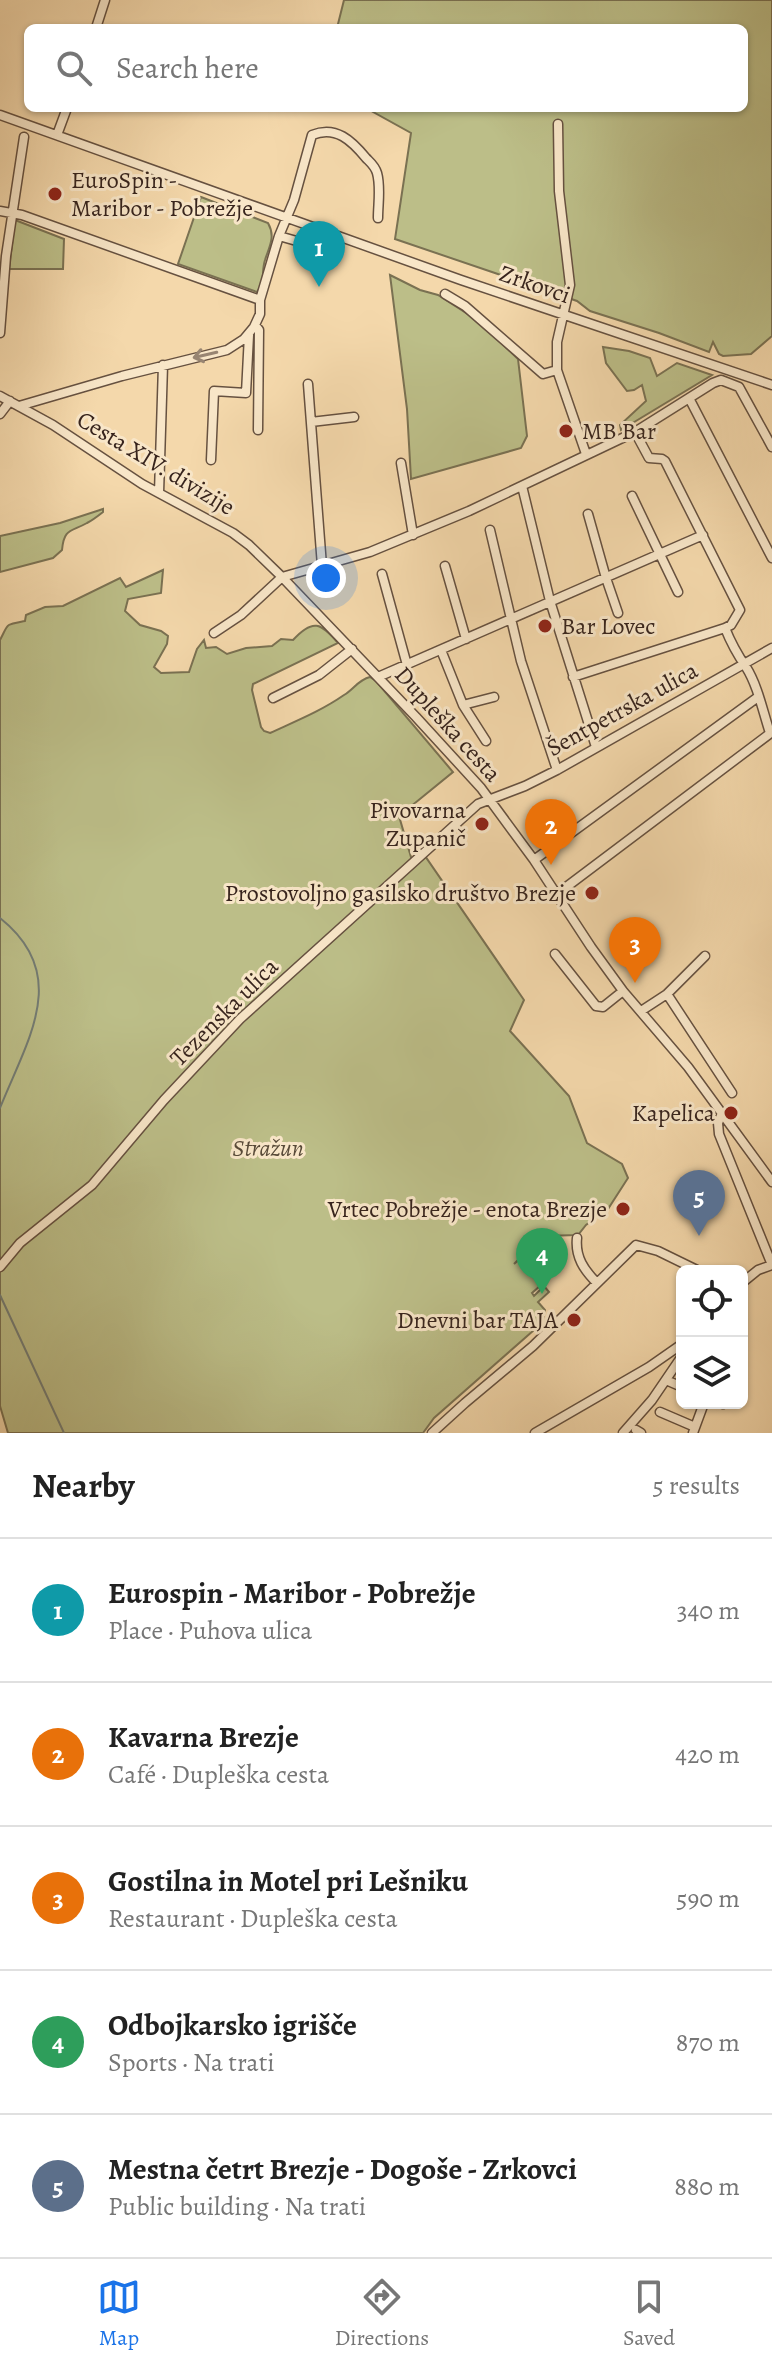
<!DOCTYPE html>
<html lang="en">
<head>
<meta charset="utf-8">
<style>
  body { margin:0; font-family:Alegreya,serif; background:#f2f2f2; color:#222 }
  .controls { position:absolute; right:24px; bottom:24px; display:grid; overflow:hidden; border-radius:12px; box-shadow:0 2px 6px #0004 }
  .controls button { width:72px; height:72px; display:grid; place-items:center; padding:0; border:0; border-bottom:2px solid #e0e0e0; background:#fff; color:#222; font:40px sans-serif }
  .you { position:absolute; left:326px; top:578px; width:28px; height:28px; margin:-20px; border:6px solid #fff; border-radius:50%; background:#1a73e8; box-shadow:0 0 0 12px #1a73e833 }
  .badge { display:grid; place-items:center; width:52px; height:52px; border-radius:50%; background:#1a73e8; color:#fff; font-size:26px; font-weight:700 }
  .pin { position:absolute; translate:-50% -66px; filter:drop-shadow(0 2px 4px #0008) }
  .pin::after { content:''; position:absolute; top:42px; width:28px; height:24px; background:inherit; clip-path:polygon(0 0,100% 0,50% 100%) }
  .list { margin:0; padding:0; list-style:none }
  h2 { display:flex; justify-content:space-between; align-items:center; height:104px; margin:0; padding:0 32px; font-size:34px }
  h2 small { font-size:26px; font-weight:400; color:#767676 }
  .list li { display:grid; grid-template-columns:52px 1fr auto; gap:24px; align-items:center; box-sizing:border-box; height:144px; padding:0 32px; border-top:2px solid #e0e0e0 }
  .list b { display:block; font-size:30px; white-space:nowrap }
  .list p { margin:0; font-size:26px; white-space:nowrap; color:#767676 }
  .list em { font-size:26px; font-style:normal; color:#767676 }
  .icon { flex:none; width:44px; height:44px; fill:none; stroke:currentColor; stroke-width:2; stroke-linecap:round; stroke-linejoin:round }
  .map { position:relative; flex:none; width:772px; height:1433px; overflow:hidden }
  .search { position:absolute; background:#fff; box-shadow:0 2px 6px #0004; left:24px; right:24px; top:24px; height:88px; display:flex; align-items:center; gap:20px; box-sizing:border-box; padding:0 28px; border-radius:12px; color:#767676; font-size:30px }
  .sheet { height:824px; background:#fff }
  nav { display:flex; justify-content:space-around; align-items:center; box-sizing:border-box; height:112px; border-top:2px solid #e0e0e0; background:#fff; font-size:22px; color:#767676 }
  nav a { display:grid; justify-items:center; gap:4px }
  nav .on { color:#1a73e8 }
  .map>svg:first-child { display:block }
</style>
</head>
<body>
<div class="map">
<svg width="772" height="1433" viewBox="0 0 772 1433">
  <rect width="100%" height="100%" fill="#f4d8ab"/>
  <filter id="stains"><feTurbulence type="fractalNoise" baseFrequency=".0025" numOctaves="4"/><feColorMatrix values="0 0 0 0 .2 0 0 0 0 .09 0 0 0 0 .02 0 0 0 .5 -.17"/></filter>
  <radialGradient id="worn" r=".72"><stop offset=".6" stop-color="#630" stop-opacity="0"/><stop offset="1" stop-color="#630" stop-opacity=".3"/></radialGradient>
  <path fill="#bcbe88" stroke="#7a7152" stroke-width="2" d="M344,0H772V336L751,354L723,356L719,354L713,342L709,352L659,333L590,311L577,301L395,239L411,133L366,108H744V28H337Z
    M201,197L268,223C276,237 269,247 265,260C261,272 266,280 257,292L178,264Z
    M15,220L64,239L63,269H9Z
    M390,275L420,290L438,295L477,320L518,359L527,436L521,448L411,479L407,409Z
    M603,347L629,351L650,358L657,376L677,363L712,375L621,430L620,425L646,401L642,385L634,390L627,391L606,363Z
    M103,509V512C98,516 93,520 87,523C71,532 64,528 62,550L53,558L0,572V536L60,523Z
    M163,570L161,593L128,599L125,611L140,625L161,631L168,636L167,644L154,667L161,673L189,672L197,649L204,640L206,648L216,647L227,654L246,648L272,646L281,639L293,640C313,618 321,623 338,643L253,684L252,690L261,727L264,731L270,733C296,721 321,711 344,695C354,689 358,680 370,677L376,681L453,772L399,816L413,864L425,856L524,1000L510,1031L569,1096L587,1143L622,1164L628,1178L608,1209L586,1225L578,1235L542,1236L514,1264L542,1240H550L561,1254L564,1265L532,1293L534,1296L544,1286L549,1292L538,1302L545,1310L542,1323L434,1418L423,1433H8L0,1406V640C9,623 4,625 25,621L26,615L45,607L63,606L120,578L126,587Z"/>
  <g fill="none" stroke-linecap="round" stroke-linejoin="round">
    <path stroke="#747d75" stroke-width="2" d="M0,918C72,975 27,1040 0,1108
      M0,1295L64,1433"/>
    <g stroke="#665140" stroke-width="11">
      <path id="minor" d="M96,28L105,0
        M0,115L461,280L772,385
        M558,124L559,191L570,285L557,342V370L586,454
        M57,135L67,108
        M0,211L22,215L260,300
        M279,236L321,248
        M445,294L465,306L543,374L557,370
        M255,325L259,330L258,430
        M0,333L6,256L24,137
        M308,384L322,566
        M0,396L53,425L142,484L233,533L249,545L282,577L416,717L481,788L534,860L591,947L623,991L688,1067L772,1182
        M689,398L772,558
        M19,406L122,376L227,350L244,339L254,327L260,314V300L279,236L294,200L312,135C336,125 352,141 366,158C371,163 375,166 377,173C381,187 378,204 378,218
        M0,414L10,401
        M311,422L354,417
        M211,460L214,391L246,393L249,335
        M401,463L413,535
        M522,486L550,601L596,747
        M159,493L163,365
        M632,496L678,592
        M588,514L606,578L618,613
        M490,530L521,661L557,770
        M445,566L466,639
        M382,574L407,665
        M282,577L370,552L469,511L635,432L713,383L721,380L739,387L772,447
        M725,628C731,643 737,654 746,667C758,686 763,712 770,733
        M214,633L241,615L282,577
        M441,650L463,705L486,741
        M378,677L703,535
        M573,677L725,628L731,625L740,610L665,461L662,459L649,458L635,432
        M273,698L319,675L352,649
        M463,705L494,697
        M534,860L758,697
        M557,894L772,732
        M555,954L596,1006L603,1007L623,991
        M667,994L732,1093
        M641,1011L667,994L705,956
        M722,1113L718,1123L719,1134L772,1265
        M577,1238C575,1257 584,1270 597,1283
        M0,1267L20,1243L92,1185L164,1100L240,1019L478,804L525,786L557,770L772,648
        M742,1283L758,1270L772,1265
        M666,1380L682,1387
        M720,1403L723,1404
        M660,1412L695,1427
        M636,1430L641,1433
        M432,1433L465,1403L533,1346L636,1245L658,1251L699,1271
        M535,1433L649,1367L682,1344
        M623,1433L652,1400L682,1356
        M693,1433L704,1403"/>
    </g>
    <use href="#minor" stroke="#f8e6c8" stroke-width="8"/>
  </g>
  <defs><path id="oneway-shaft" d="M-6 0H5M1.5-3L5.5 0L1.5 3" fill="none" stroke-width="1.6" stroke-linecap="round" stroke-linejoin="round" transform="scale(2)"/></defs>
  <use stroke="#988572" href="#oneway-shaft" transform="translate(205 355) rotate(167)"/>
  <g fill="#8f2418" stroke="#f8e6c8" stroke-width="3">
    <circle cx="55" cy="194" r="8"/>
    <circle cx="566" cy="431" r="8"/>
    <circle cx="545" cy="626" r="8"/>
    <circle cx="482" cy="824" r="8"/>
    <circle cx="592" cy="893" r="8"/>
    <circle cx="731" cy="1113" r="8"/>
    <circle cx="623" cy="1209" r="8"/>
    <circle cx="574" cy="1320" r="8"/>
  </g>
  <g text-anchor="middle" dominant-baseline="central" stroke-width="6" stroke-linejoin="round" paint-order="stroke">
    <g font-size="24" fill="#37241d" stroke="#f8e6c8" text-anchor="end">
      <text x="71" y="180" text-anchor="start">EuroSpin -<tspan x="71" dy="28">Maribor - Pobrežje</tspan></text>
      <text x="582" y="431" text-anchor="start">MB Bar</text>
      <text x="561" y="626" text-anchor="start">Bar Lovec</text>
      <text x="466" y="810">Pivovarna<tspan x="466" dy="28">Zupanič</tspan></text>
      <text x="576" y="893">Prostovoljno gasilsko društvo Brezje</text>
      <text x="715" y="1113">Kapelica</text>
      <text x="607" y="1209">Vrtec Pobrežje - enota Brezje</text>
      <text x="558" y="1320">Dnevni bar TAJA</text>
    </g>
    <g font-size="24" fill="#37241d" stroke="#f8e6c8">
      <text transform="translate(535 284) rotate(19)">Zrkovci</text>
      <text transform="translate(156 463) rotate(31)">Cesta XIV. divizije</text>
      <text transform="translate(622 709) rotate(-29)">Šentpetrska ulica</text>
      <text transform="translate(448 724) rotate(48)">Dupleška cesta</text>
      <text transform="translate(224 1012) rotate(-45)">Tezenska ulica</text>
    </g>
    <g font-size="24" font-style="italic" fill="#584a38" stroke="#f8e6c8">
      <text x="268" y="1148">Stražun</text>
    </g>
  </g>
  <rect width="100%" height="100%" filter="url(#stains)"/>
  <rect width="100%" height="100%" fill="url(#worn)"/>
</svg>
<div class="controls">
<button><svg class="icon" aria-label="locate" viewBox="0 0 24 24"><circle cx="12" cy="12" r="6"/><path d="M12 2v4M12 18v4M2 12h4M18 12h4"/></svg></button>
<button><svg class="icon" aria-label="layers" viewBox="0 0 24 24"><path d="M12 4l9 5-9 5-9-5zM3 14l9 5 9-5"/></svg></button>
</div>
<div class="you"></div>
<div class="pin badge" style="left:319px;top:287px;background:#0f9aa8">1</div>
<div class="pin badge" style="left:551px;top:865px;background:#e8710a">2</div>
<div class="pin badge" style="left:635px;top:983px;background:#e8710a">3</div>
<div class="pin badge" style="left:542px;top:1294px;background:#2e9e5b">4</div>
<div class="pin badge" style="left:699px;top:1236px;background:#5c6f8a">5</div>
<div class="search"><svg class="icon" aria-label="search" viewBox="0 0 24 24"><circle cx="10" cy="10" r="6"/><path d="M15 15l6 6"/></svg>Search here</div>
</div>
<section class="sheet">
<h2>Nearby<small>5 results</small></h2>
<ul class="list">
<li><span class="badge" style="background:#0f9aa8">1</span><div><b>Eurospin - Maribor - Pobrežje</b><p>Place · Puhova ulica</p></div><em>340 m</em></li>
<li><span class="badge" style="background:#e8710a">2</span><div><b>Kavarna Brezje</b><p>Café · Dupleška cesta</p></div><em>420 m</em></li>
<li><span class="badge" style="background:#e8710a">3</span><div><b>Gostilna in Motel pri Lešniku</b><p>Restaurant · Dupleška cesta</p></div><em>590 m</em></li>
<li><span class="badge" style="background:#2e9e5b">4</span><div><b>Odbojkarsko igrišče</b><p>Sports · Na trati</p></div><em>870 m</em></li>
<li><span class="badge" style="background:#5c6f8a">5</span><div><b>Mestna četrt Brezje - Dogoše - Zrkovci</b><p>Public building · Na trati</p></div><em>880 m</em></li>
</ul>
</section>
<nav>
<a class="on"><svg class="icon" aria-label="map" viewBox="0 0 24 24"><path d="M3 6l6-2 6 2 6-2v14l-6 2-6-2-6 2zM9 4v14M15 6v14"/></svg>Map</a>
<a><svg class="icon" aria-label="directions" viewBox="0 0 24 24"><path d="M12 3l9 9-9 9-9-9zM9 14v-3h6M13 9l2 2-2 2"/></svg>Directions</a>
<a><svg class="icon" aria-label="saved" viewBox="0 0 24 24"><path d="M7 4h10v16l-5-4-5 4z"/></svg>Saved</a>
</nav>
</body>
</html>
